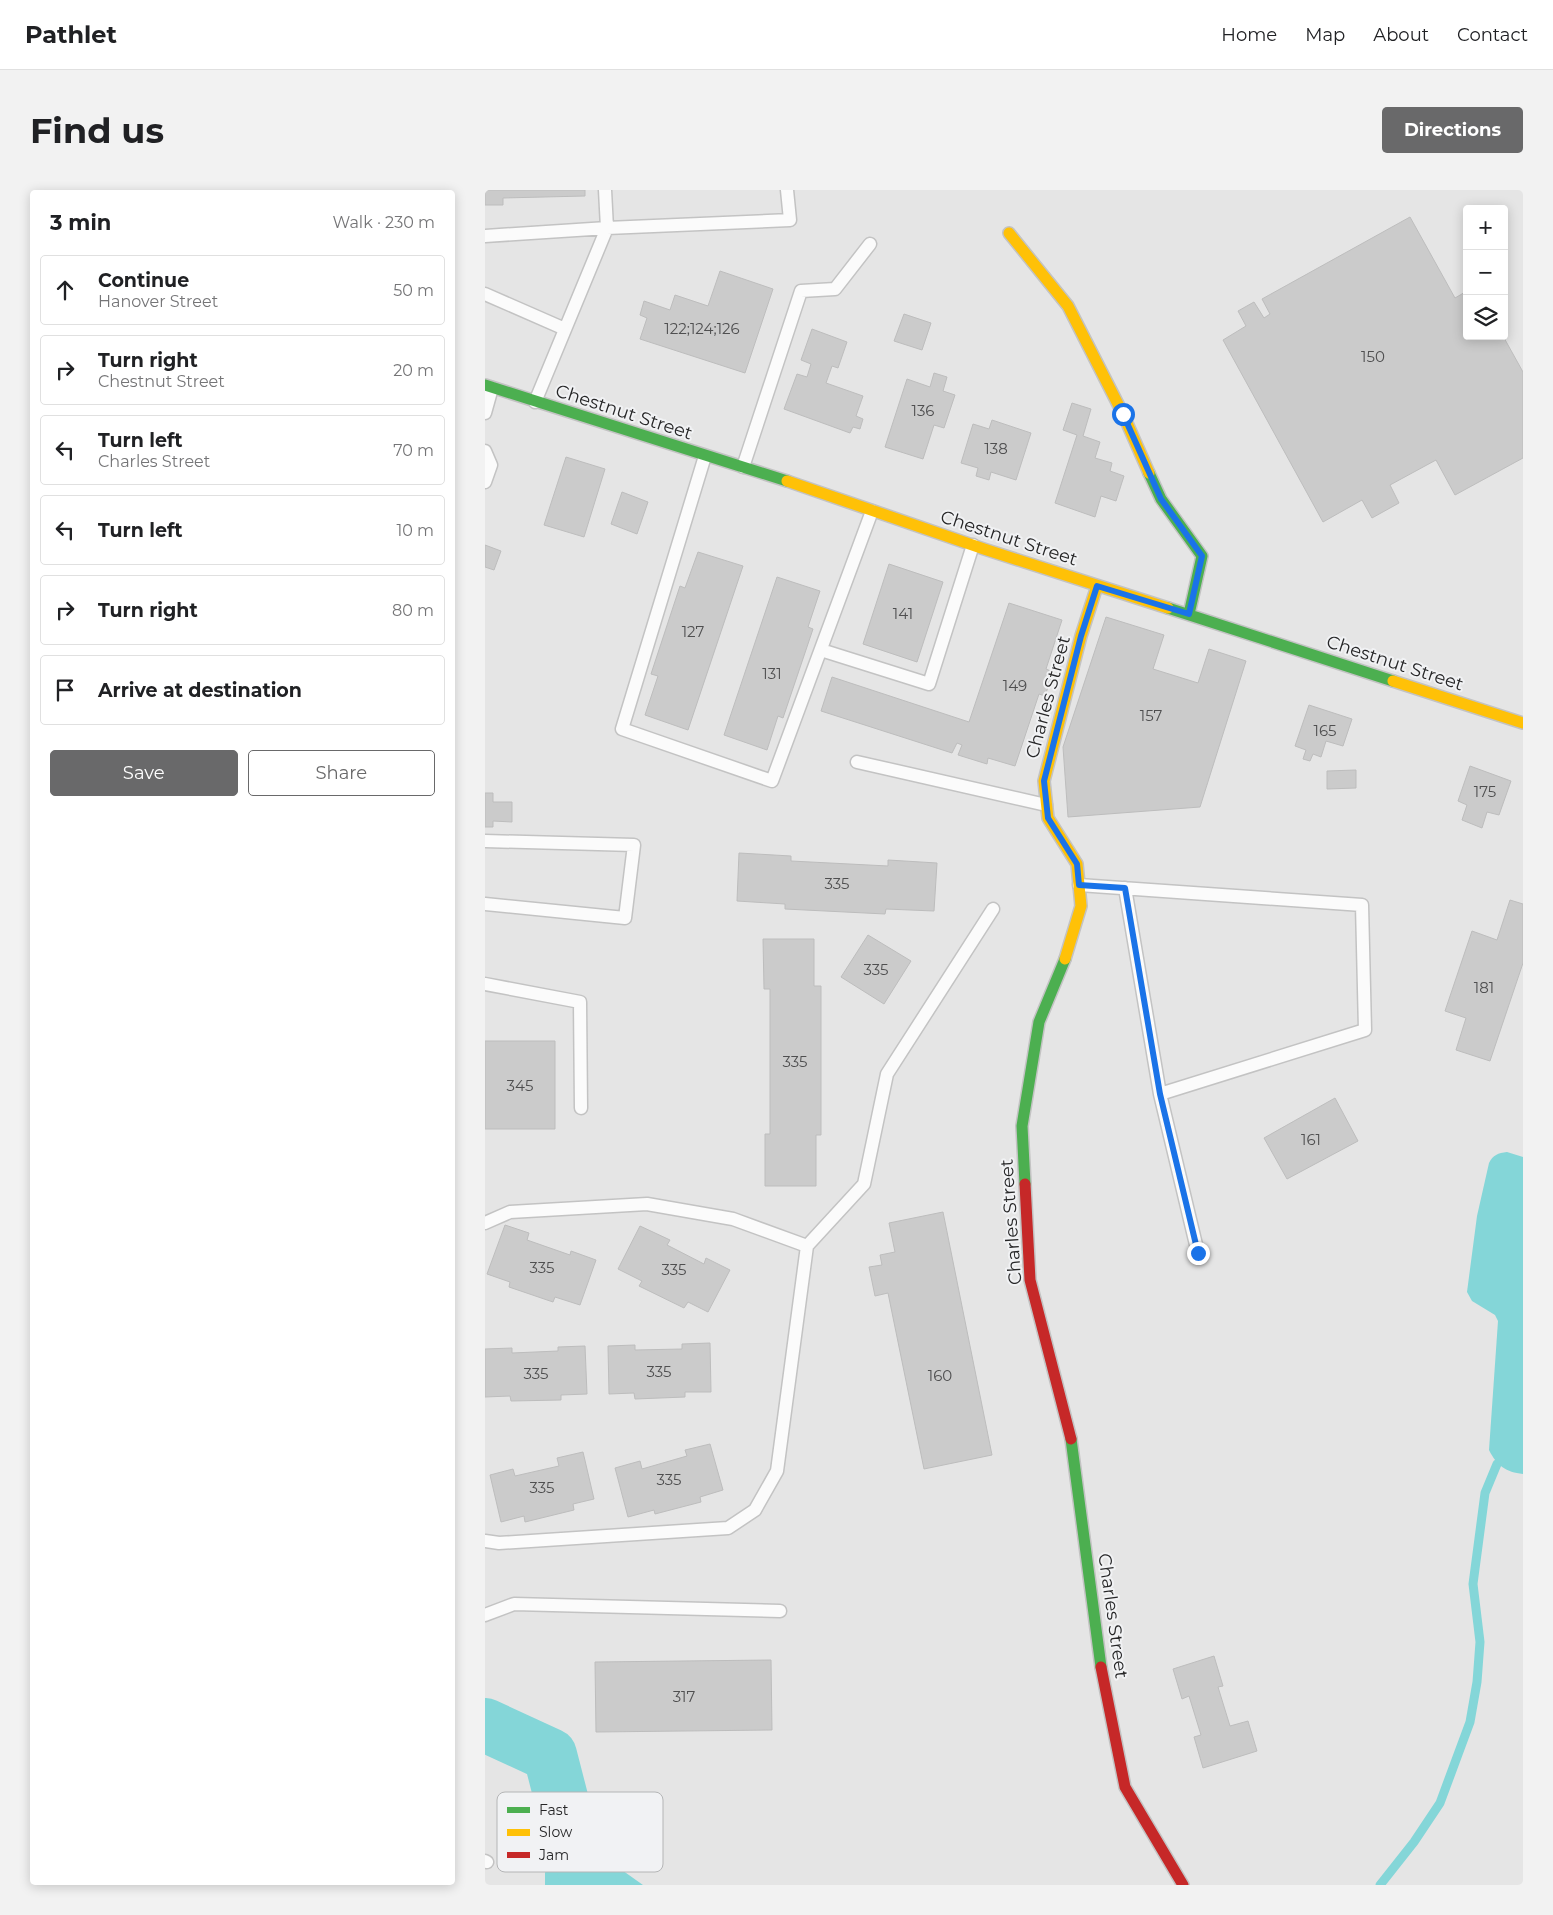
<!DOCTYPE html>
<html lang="en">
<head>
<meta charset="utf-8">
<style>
  body { margin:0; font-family:Montserrat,sans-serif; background:#f2f2f2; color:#202124 }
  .controls { position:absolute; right:15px; top:15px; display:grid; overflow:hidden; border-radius:5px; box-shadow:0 2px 12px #0003 }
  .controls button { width:45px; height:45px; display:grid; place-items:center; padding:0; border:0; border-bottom:1px solid #e0e0e0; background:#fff; color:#202124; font:25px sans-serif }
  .stop { position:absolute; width:15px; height:15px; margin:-11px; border:4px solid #1a73e8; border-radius:50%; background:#fff }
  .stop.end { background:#1a73e8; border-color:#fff; box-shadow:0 1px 5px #0008 }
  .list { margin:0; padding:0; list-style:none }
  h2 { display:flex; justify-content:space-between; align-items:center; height:65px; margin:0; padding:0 20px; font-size:21px }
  h2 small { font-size:16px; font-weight:400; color:#757577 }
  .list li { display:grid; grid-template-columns:32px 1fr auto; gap:15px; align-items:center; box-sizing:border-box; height:70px; margin:0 10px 10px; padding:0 10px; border:1px solid #e0e0e0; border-radius:5px }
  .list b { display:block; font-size:19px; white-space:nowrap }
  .list p { margin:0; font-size:16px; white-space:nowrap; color:#757577 }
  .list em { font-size:16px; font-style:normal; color:#757577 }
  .actions { display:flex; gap:10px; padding:15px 20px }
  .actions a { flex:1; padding:11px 0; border:1px solid #69696a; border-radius:5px; text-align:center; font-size:18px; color:#69696a }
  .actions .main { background:#69696a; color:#fff }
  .icon { flex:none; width:28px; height:28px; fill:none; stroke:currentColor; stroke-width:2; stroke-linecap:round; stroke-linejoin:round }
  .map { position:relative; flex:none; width:1038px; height:1695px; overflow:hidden; border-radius:5px }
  header { display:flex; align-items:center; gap:30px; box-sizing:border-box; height:70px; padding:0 25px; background:#fff; border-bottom:1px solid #e0e0e0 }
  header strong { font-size:24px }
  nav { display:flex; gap:28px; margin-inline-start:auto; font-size:18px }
  .intro { display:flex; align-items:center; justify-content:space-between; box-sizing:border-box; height:120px; padding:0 30px }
  h1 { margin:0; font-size:35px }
  .button { padding:12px 22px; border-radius:5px; background:#69696a; color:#fff; font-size:18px; font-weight:700 }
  main { display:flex; gap:30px; padding:0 30px }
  aside { flex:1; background:#fff; border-radius:5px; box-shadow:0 2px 12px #0003 }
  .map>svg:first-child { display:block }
</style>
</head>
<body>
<header>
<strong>Pathlet</strong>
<nav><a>Home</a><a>Map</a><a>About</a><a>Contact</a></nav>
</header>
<div class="intro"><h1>Find us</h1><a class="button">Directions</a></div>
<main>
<aside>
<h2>3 min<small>Walk · 230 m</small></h2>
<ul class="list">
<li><svg class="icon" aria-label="ahead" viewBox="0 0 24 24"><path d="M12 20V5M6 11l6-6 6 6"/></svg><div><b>Continue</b><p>Hanover Street</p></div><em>50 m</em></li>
<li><svg class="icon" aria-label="right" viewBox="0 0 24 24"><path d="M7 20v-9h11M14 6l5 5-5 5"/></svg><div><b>Turn right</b><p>Chestnut Street</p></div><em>20 m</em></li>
<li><svg class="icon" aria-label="left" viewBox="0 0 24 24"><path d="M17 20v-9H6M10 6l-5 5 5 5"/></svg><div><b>Turn left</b><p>Charles Street</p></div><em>70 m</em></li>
<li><svg class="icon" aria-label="left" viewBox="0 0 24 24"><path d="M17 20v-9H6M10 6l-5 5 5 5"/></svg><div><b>Turn left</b></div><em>10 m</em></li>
<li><svg class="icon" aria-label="right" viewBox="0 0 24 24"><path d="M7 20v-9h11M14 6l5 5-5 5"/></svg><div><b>Turn right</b></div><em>80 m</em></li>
<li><svg class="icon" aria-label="arrive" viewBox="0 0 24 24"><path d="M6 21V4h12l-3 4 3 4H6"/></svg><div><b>Arrive at destination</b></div></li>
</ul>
<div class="actions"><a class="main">Save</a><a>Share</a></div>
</aside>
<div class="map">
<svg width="1038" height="1695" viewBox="0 0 1038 1695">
  <rect width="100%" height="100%" fill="#e5e5e5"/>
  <path fill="#84d6d8" d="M1022,962L1038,967V1284C1021,1282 1012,1276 1004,1260L1013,1131L1010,1125L987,1111L982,1102L992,1026L1004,973C1008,965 1013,963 1022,962Z
    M104,1625L127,1673L158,1695H60V1683L72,1641L82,1631Z"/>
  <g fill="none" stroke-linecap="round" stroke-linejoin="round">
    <path stroke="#84d6d8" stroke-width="9" d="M895,1695L929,1652L955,1613L985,1532L992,1492L995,1452L988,1394L1000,1303L1012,1274"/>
    <path stroke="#84d6d8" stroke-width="54" d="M0,1535L65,1565L82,1631L105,1695"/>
  </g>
  <path fill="#cbcbcb" stroke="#bdbdbd" d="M0,0H100V6L18,8V15H0Z
    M925,27L970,108L982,101V146H1018L1038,182V268L970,305L951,270L905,295L914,313L887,328L877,310L838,332L738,150L761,136L753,121L769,112L779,128L785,124L777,109Z
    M235,81L288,99L260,183L155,149L162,128L155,125L159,111L185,120L190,105L223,116Z
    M419,124L446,133L437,160L409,151Z
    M327,139L362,152L353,178L347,176L341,193L378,206L371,226L378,229L375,239L368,237L365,243L299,219L312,184L322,187L326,174L316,170Z
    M449,183L462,187L458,201L470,205L459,238L449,235L438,269L400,257L422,189L445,197Z
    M587,213L606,219L598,246L615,252L610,268L627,273L625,281L639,286L631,311L616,306L610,327L570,313L592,245L578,240Z
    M507,230L546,243L531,290L506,282L504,290L491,286L493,278L476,273L488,234L504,239Z
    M81,267L120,279L99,347L59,335Z
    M137,302L163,312L152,344L126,334Z
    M0,355L16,361L9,380L0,377Z
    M213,362L258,376L203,540L160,525L173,486L166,484L195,396L200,398Z
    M404,374L458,392L432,472L378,454Z
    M292,387L335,401L323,437L328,439L298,528L293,526L282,560L239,545Z
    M524,413L577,430L561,479L568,482L560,506L554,504L530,576L503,568L502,574L473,565L477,555L472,553L467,563L336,521L347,487L484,532Z
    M621,427L679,445L668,479L713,493L724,459L761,471L715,617L583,627L578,557Z
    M824,515L867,529L858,556L841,551L836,567L828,564L825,571L818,569L821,560L810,556Z
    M985,576L1026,591L1014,625L1002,622L997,638L977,630L982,615L973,611Z
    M871,580V598L842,599V581Z
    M0,603H8V612H27V632L8,631V637H0Z
    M254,663L306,666V671L403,676V670L452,673L449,721L401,719L400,724L300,719V714L252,711Z
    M1025,710L1038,714V773L1005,871L971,860L981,828L960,821L987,741L1012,750Z
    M383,745L426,771L399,814L356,787Z
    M278,749H329V796H336V945H331V996H280V944H285V799H279Z
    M0,851H70V939H0Z
    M850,908L873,951L802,989L779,948Z
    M458,1022L507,1265L439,1279L403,1103L390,1106L384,1077L397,1075L395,1065L410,1062L404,1033Z
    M20,1035L44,1043L42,1050L85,1065L86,1061L111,1070L95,1115L70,1107L68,1112L24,1097L25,1092L2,1084Z
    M155,1036L185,1050L182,1055L219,1074L221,1068L245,1080L223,1122L203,1112L199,1118L154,1096L157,1091L133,1079Z
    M225,1153L226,1202H200V1207L150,1209L149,1203L124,1204L123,1156L150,1155V1160L197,1159V1154Z
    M100,1156L102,1204L76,1205V1210L26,1211L25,1206L0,1207V1159L27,1158V1163L73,1161V1157Z
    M225,1254L238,1300L215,1307L216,1312L170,1324L169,1320L143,1327L130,1278L155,1271L157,1279L202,1266L200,1260Z
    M98,1262L109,1309L88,1314L89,1320L40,1332L39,1326L16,1332L5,1285L28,1279L30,1286L74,1276L72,1268Z
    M729,1466L738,1496L733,1497L745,1536L763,1531L772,1561L718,1578L709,1547L716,1545L704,1506L697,1509L688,1479Z
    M286,1470L287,1540L111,1542L110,1472Z"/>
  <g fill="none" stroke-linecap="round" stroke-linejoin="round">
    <g stroke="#c3c3c3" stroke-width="15">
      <path id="lane" d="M120,0L122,38L305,30L302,0
        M0,46L122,38L50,212
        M0,104L80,139
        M0,223L7,198
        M0,261L6,275L0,292
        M220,266L137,539L287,591L387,321
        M258,277L316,101L350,99L385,54
        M336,460L444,494L488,355
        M372,572L561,615
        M0,651L149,655L140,728L0,714
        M594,695L877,715L880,840L675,904L640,698
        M0,794L95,812L96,918
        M675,904L713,1063
        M0,1033L25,1022L162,1014L248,1029L322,1056
        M0,1351L14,1353L243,1338L270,1320L292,1281L322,1056L379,994L402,884L508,719
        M0,1425L29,1414L295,1421
        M0,1671L2,1672"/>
    </g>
    <g stroke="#c3c3c3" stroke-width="14">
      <path id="fast" d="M0,195L302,291
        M664,283L676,309L717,366L704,424
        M683,418L908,491
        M540,994L537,936L554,832L580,769
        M586,1249L616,1477"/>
    </g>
    <g stroke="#c3c3c3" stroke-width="14">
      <path id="slow" d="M524,43L583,116L638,224L664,283
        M302,291L499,359L683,418
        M908,491L1038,533
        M580,769L596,716L592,674L563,628L559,591L596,446L612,396"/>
    </g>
    <g stroke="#c3c3c3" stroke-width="14">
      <path id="jam" d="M540,994L545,1090L586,1249
        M616,1477L640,1597L698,1695"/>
    </g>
    <use href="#lane" stroke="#fbfbfb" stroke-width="12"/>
    <use href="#fast" stroke="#4caf50" stroke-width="11"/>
    <use href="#slow" stroke="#ffc107" stroke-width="11"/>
    <use href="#jam" stroke="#c62828" stroke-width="11"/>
  </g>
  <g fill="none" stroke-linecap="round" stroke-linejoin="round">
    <path stroke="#1a73e8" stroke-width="6" d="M638,224L676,309L717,366L704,424L612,396L596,446L559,591L563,628L592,674L594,695L640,698L675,904L713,1063"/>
  </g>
  <g text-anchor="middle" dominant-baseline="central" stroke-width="4" stroke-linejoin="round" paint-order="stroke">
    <g font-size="15" fill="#4f4f50">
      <text x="217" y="138">122;124;126</text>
      <text x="888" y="166">150</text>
      <text x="438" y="220">136</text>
      <text x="511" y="258">138</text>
      <text x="418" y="423">141</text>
      <text x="208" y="441">127</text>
      <text x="287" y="483">131</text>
      <text x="530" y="495">149</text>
      <text x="666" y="525">157</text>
      <text x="840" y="540">165</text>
      <text x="1000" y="601">175</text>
      <text x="352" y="693">335</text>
      <text x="391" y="779">335</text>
      <text x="999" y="797">181</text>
      <text x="310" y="871">335</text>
      <text x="35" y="895">345</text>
      <text x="826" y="949">161</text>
      <text x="57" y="1077">335</text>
      <text x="189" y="1079">335</text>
      <text x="174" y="1181">335</text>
      <text x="51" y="1183">335</text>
      <text x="455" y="1185">160</text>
      <text x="184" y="1289">335</text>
      <text x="57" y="1297">335</text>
      <text x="199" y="1506">317</text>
    </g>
    <g font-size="18" fill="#262627" stroke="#f1f2f4">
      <text transform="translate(139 222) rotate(18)">Chestnut Street</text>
      <text transform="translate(524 348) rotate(18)">Chestnut Street</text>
      <text transform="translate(910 473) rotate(18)">Chestnut Street</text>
      <text transform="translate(563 507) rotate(-75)">Charles Street</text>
      <text transform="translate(526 1032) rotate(-94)">Charles Street</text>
      <text transform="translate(628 1426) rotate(82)">Charles Street</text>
    </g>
  </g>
  <rect x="12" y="1602" width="166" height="80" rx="8" fill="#f1f2f4" stroke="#b4b5b6" stroke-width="1"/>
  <rect x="22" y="1617" width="23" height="6" fill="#4caf50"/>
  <rect x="22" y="1639" width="23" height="7" fill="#ffc107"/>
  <rect x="22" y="1662" width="23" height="6" fill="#c62828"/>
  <g font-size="14" fill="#262627">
    <text x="54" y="1625">Fast</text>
    <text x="54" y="1647">Slow</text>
    <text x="54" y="1670">Jam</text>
  </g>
</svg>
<div class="controls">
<button>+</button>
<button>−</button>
<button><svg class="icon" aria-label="layers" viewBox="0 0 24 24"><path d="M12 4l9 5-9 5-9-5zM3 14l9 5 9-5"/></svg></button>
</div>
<div class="stop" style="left:638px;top:224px"></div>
<div class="stop end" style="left:713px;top:1063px"></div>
</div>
</main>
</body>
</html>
